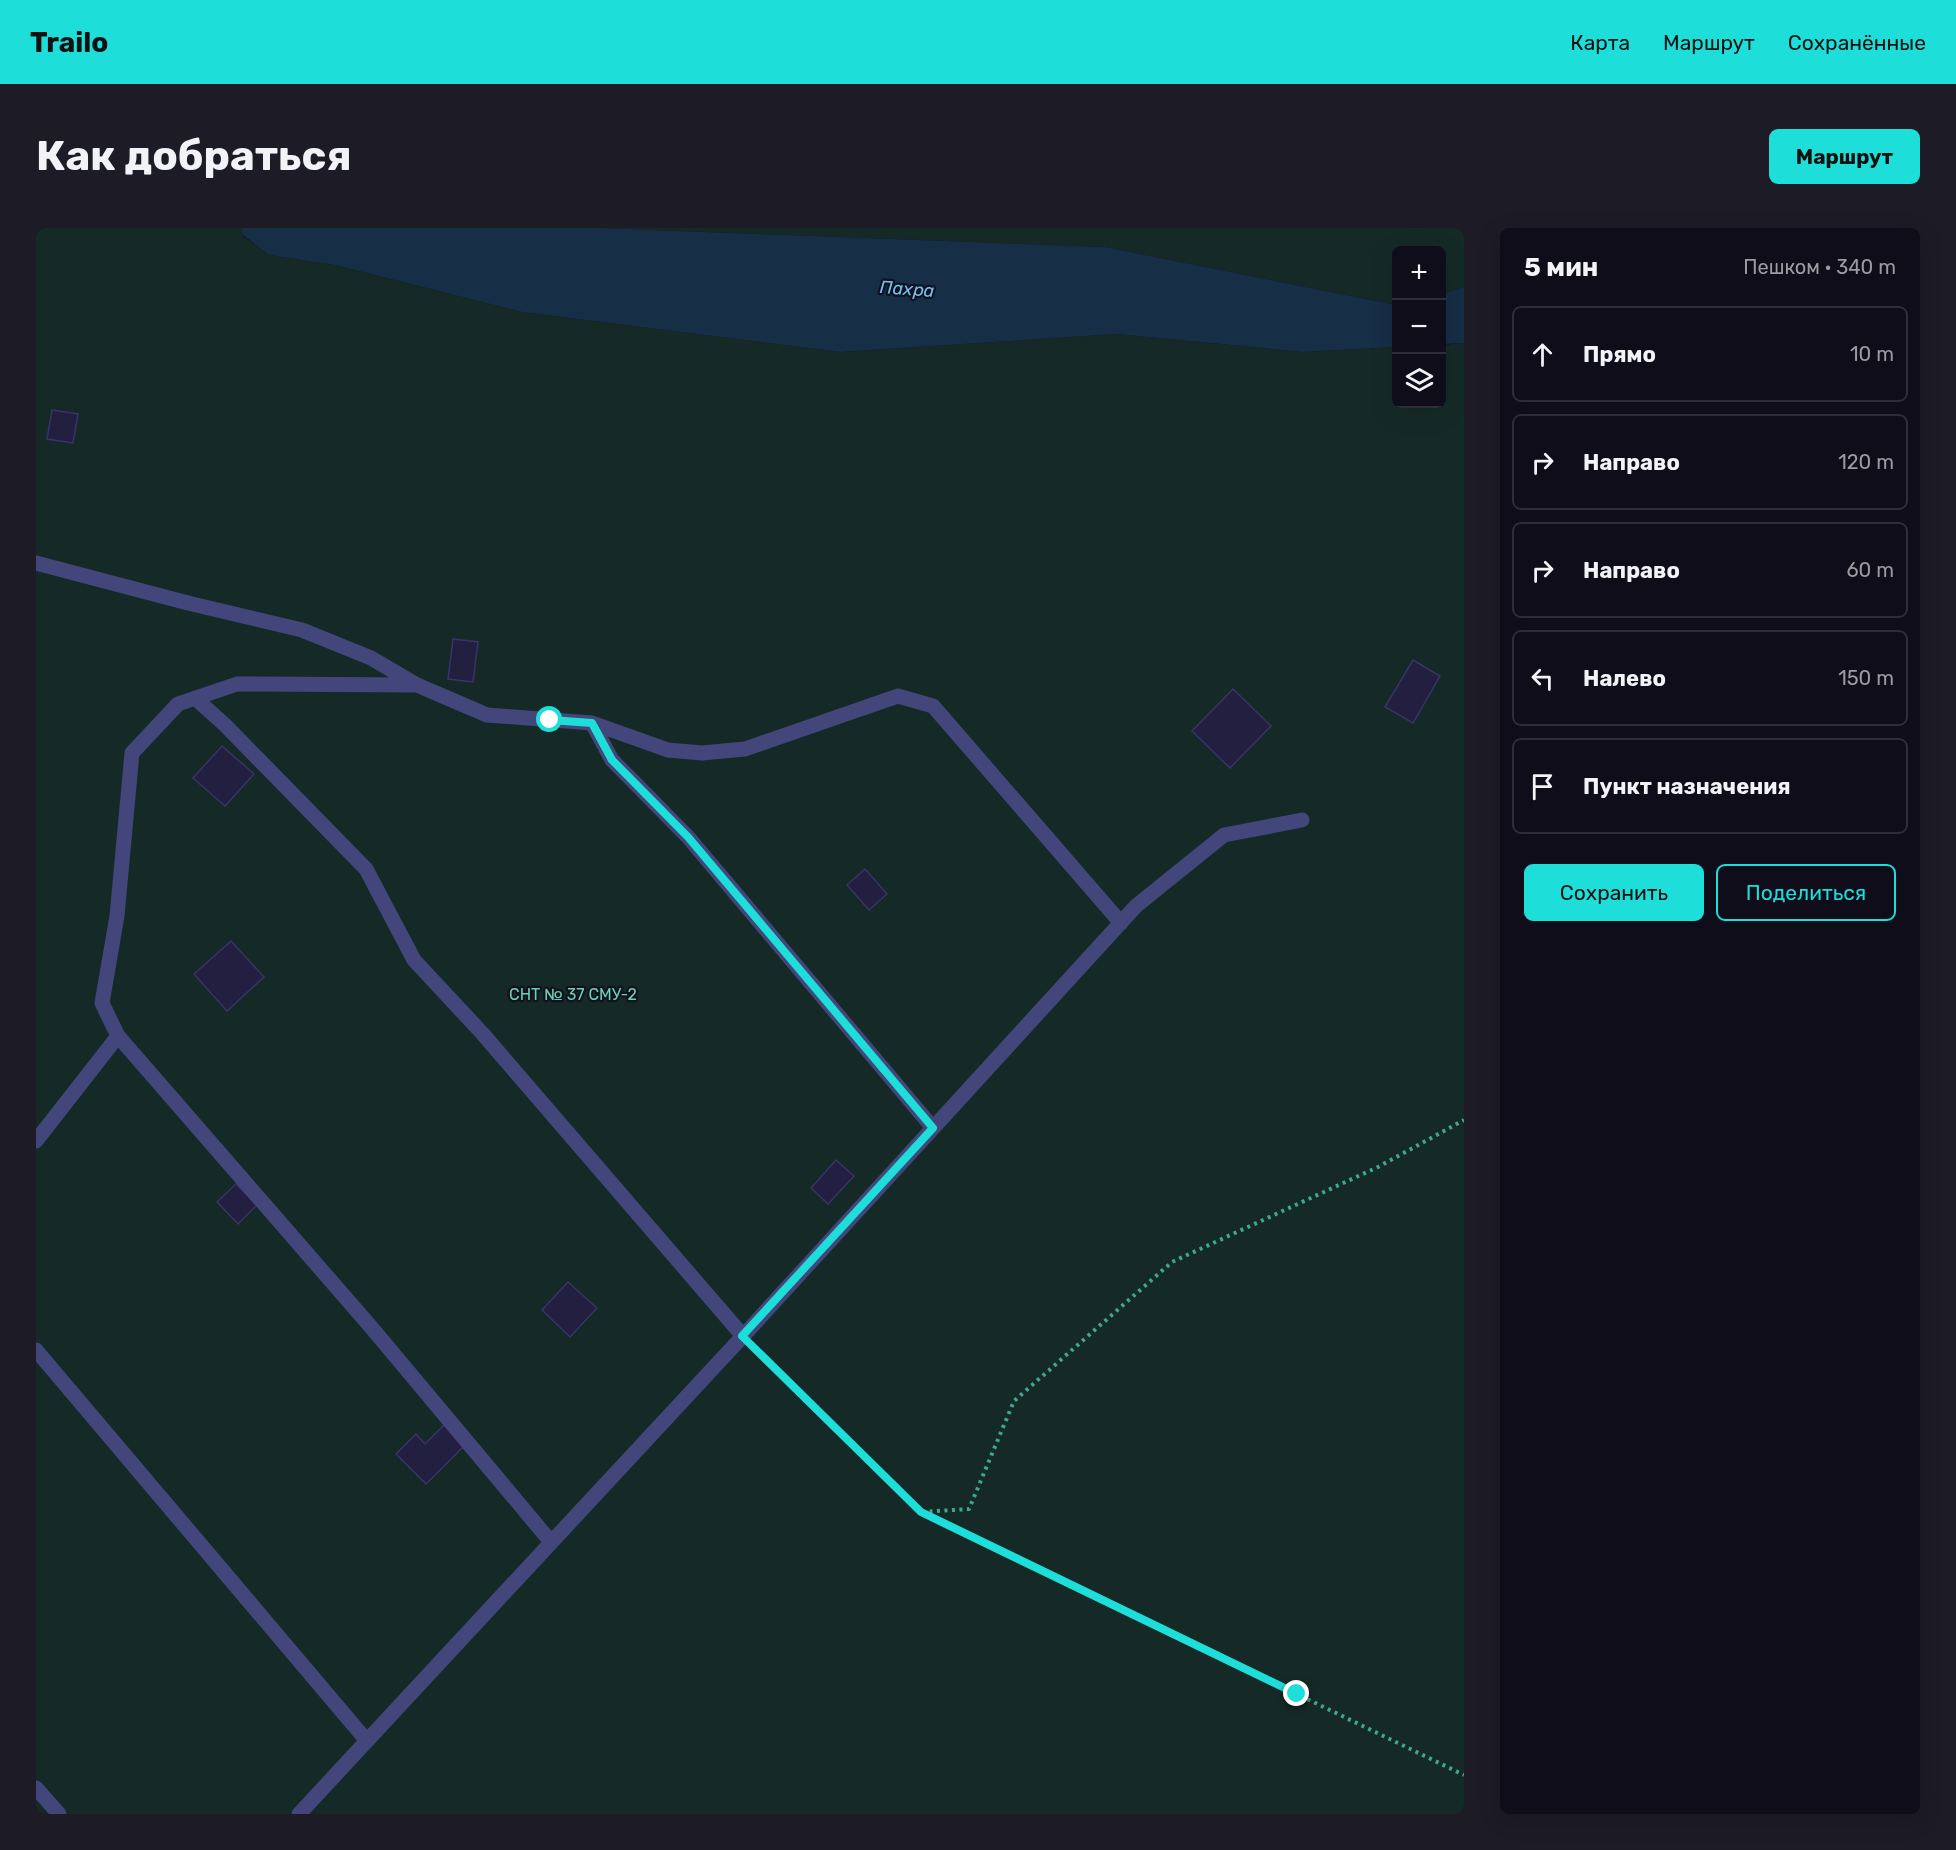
<!DOCTYPE html>
<html lang="ru">
<head>
<meta charset="utf-8">
<style>
  body { margin:0; font-family:Rubik,sans-serif; background:#1c1b26; color:#f1f3f6 }
  .controls { position:absolute; right:18px; top:18px; display:grid; overflow:hidden; border-radius:9px; box-shadow:0 6px 24px #0002 }
  .controls button { width:54px; height:54px; display:grid; place-items:center; padding:0; border:0; border-bottom:2px solid #2e2d38; background:#0e0d19; color:#f1f3f6; font:30px sans-serif }
  .stop { position:absolute; width:18px; height:18px; margin:-14px; border:4px solid #1ededa; border-radius:50%; background:#fff }
  .stop.end { background:#1ededa; border-color:#fff; box-shadow:0 2px 6px #0008 }
  .list { margin:0; padding:0; list-style:none }
  h2 { display:flex; justify-content:space-between; align-items:center; height:78px; margin:0; padding:0 24px; font-size:26px }
  h2 small { font-size:20px; font-weight:400; color:#9b9ca2 }
  .list li { display:grid; grid-template-columns:39px 1fr auto; gap:18px; align-items:center; box-sizing:border-box; height:96px; margin:0 12px 12px; padding:0 12px; border:2px solid #2e2d38; border-radius:9px }
  .list b { display:block; font-size:22px; white-space:nowrap }
  .list em { font-size:20px; font-style:normal; color:#9b9ca2 }
  .actions { display:flex; gap:12px; padding:18px 24px }
  .actions a { flex:1; padding:14px 0; border:2px solid #1ededa; border-radius:9px; text-align:center; font-size:21px; color:#1ededa }
  .actions .main { background:#1ededa; color:#111 }
  .icon { flex:none; width:33px; height:33px; fill:none; stroke:currentColor; stroke-width:2; stroke-linecap:round; stroke-linejoin:round }
  .map { position:relative; flex:none; width:1428px; height:1586px; overflow:hidden; border-radius:9px }
  header { display:flex; align-items:center; gap:36px; box-sizing:border-box; height:84px; padding:0 30px; background:#1ededa; color:#111 }
  header strong { font-size:28px }
  nav { display:flex; gap:33px; margin-inline-start:auto; font-size:21px }
  .intro { display:flex; align-items:center; justify-content:space-between; box-sizing:border-box; height:144px; padding:0 36px }
  h1 { margin:0; font-size:42px }
  .button { padding:15px 27px; border-radius:9px; background:#1ededa; color:#111; font-size:21px; font-weight:700 }
  main { display:flex; gap:36px; padding:0 36px }
  aside { flex:1; background:#0e0d19; border-radius:9px; box-shadow:0 6px 24px #0002 }
  .map>svg:first-child { display:block }
</style>
</head>
<body>
<header>
<strong>Trailo</strong>
<nav><a>Карта</a><a>Маршрут</a><a>Сохранённые</a></nav>
</header>
<div class="intro"><h1>Как добраться</h1><a class="button">Маршрут</a></div>
<main>
<div class="map">
<svg width="1428" height="1586" viewBox="0 0 1428 1586">
  <rect width="100%" height="100%" fill="#121121"/>
  <path fill="#152a27" d="M0,0H207V8L233,27L299,37L486,84L804,124L1081,106L1266,124L1360,119V176H1406V117L1428,115V1586H0Z
    M565,0H1428V59L1406,66V22H1360V77L1069,19Z"/>
  <path fill="#162e46" d="M207,0H565L1069,19L1360,77V119L1266,124L1081,106L804,124L486,84L299,37L233,27L207,7Z
    M1428,59V115L1406,116V66Z"/>
  <path fill="#221f40" stroke="#383469" stroke-width="1.5" d="M16,182L42,186L37,215L11,211Z
    M417,411L442,414L437,454L412,451Z
    M1377,432L1404,448L1377,495L1349,479Z
    M1197,461L1235,498L1194,540L1156,503Z
    M186,518L218,546L189,578L157,550Z
    M829,641L851,666L833,682L811,657Z
    M195,713L228,749L191,783L158,746Z
    M800,932L818,948L792,976L775,960Z
    M200,956L221,977L202,996L181,974Z
    M532,1054L561,1080L534,1109L506,1082Z
    M409,1196L430,1216L390,1256L360,1226L380,1206L389,1216Z"/>
  <g fill="none" stroke-linecap="round" stroke-linejoin="round">
    <path stroke="#3ea693" stroke-width="4" stroke-dasharray="3 4.5" stroke-linecap="butt" d="M721,1122L885,1284L1428,1547
      M886,1284L933,1281L978,1173L1136,1034L1342,939L1428,892"/>
    <path stroke="#42467a" stroke-width="15" d="M0,335L152,375L266,402L335,430L381,457L451,487L556,495L632,522L666,525L709,521L862,468L897,478L1085,695
      M159,470L189,497L330,641L378,732L446,805L707,1108
      M556,495L576,532L652,609L897,900
      M82,808L335,1099L515,1314
      M0,913L82,808L66,775L81,688L96,525L142,476L201,456L381,457
      M0,1122L331,1513
      M0,1560L23,1586
      M263,1586L707,1108L1100,678L1188,607L1266,592"/>
  </g>
  <g fill="none" stroke-linecap="round" stroke-linejoin="round">
    <path stroke="#1ededa" stroke-width="8" d="M514,492L556,495L576,532L652,609L897,900L706,1108L885,1284L1261,1466"/>
  </g>
  <g text-anchor="middle" dominant-baseline="central" stroke-width="4.5" stroke-linejoin="round" paint-order="stroke">
    <g font-size="16" fill="#6cd0ab" stroke="#121121">
      <text x="537" y="766">СНТ № 37 СМУ-2</text>
    </g>
    <g font-size="18" font-style="italic" fill="#72c2ec" stroke="#121121">
      <text transform="translate(871 61) rotate(4)">Пахра</text>
    </g>
  </g>
</svg>
<div class="controls">
<button>+</button>
<button>−</button>
<button><svg class="icon" aria-label="layers" viewBox="0 0 24 24"><path d="M12 4l9 5-9 5-9-5zM3 14l9 5 9-5"/></svg></button>
</div>
<div class="stop" style="left:514px;top:492px"></div>
<div class="stop end" style="left:1261px;top:1466px"></div>
</div>
<aside>
<h2>5 мин<small>Пешком · 340 m</small></h2>
<ul class="list">
<li><svg class="icon" aria-label="ahead" viewBox="0 0 24 24"><path d="M12 20V5M6 11l6-6 6 6"/></svg><div><b>Прямо</b></div><em>10 m</em></li>
<li><svg class="icon" aria-label="right" viewBox="0 0 24 24"><path d="M7 20v-9h11M14 6l5 5-5 5"/></svg><div><b>Направо</b></div><em>120 m</em></li>
<li><svg class="icon" aria-label="right" viewBox="0 0 24 24"><path d="M7 20v-9h11M14 6l5 5-5 5"/></svg><div><b>Направо</b></div><em>60 m</em></li>
<li><svg class="icon" aria-label="left" viewBox="0 0 24 24"><path d="M17 20v-9H6M10 6l-5 5 5 5"/></svg><div><b>Налево</b></div><em>150 m</em></li>
<li><svg class="icon" aria-label="arrive" viewBox="0 0 24 24"><path d="M6 21V4h12l-3 4 3 4H6"/></svg><div><b>Пункт назначения</b></div></li>
</ul>
<div class="actions"><a class="main">Сохранить</a><a>Поделиться</a></div>
</aside>
</main>
</body>
</html>
